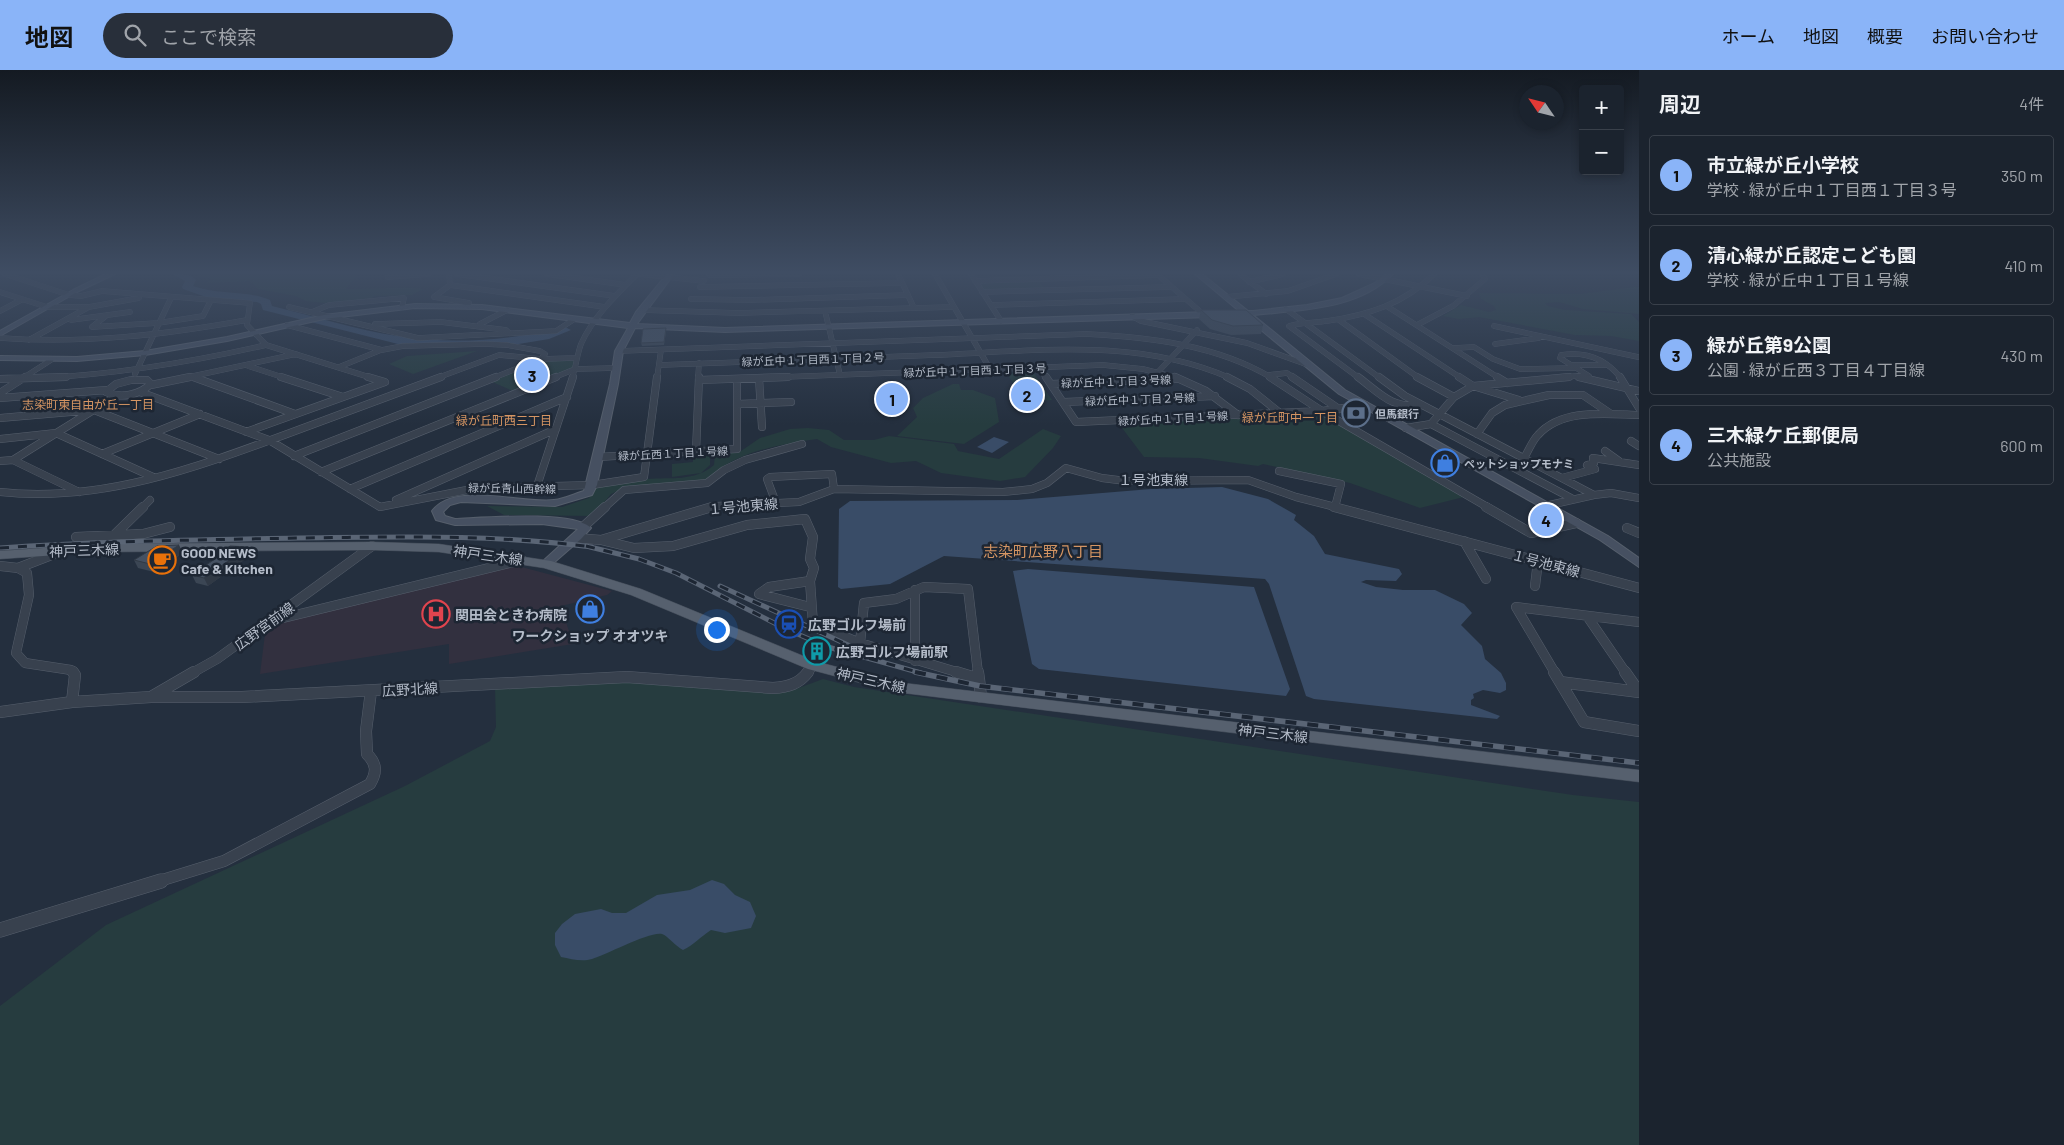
<!DOCTYPE html>
<html lang="ja">
<head>
<meta charset="utf-8">
<style>
  body { margin:0; font-family:Barlow,"Noto Sans JP",sans-serif; background:#282f3a; color:#f1f3f6 }
  .controls { position:absolute; right:15px; top:15px; display:grid; overflow:hidden; border-radius:5px; box-shadow:0 2px 8px #0003 }
  .controls button { width:45px; height:45px; display:grid; place-items:center; padding:0; border:0; border-bottom:1px solid #39404a; background:#1b232e; color:#f1f3f6; font:25px sans-serif }
  .compass { position:absolute; left:1519px; top:15px; width:45px; height:45px; border-radius:50%; background:#1b232e; box-shadow:0 2px 8px #0003; rotate:305deg }
  .you { position:absolute; left:716px; top:559px; width:18px; height:18px; margin:-12px; border:4px solid #fff; border-radius:50%; background:#1a73e8; box-shadow:0 0 0 8px #1a73e833 }
  .badge { display:grid; place-items:center; width:32px; height:32px; border-radius:50%; background:#8ab4f8; color:#111; font-size:16px; font-weight:700 }
  .pin { position:absolute; translate:-50% -50%; border:2px solid #fff; box-shadow:0 1px 5px #0006 }
  .list { margin:0; padding:0; list-style:none }
  h2 { display:flex; justify-content:space-between; align-items:center; height:65px; margin:0; padding:0 20px; font-size:21px }
  h2 small { font-size:16px; font-weight:400; color:#a0a4aa }
  .list li { display:grid; grid-template-columns:32px 1fr auto; gap:15px; align-items:center; box-sizing:border-box; height:80px; margin:0 10px 10px; padding:0 10px; border:1px solid #39404a; border-radius:5px }
  .list b { display:block; font-size:19px; white-space:nowrap }
  .list p { margin:0; font-size:16px; white-space:nowrap; color:#a0a4aa }
  .list em { font-size:16px; font-style:normal; color:#a0a4aa }
  .icon { flex:none; width:28px; height:28px; fill:none; stroke:currentColor; stroke-width:2; stroke-linecap:round; stroke-linejoin:round }
  .map { position:relative; flex:none; width:1639px; height:1075px; overflow:hidden }
  header { display:flex; align-items:center; gap:30px; box-sizing:border-box; height:70px; padding:0 25px; background:#8ab4f8; color:#111 }
  header strong { font-size:24px }
  nav { display:flex; gap:28px; margin-inline-start:auto; font-size:18px }
  .search { width:350px; height:45px; background:#282f3a; display:flex; align-items:center; gap:12px; box-sizing:border-box; padding:0 18px; border-radius:28px; color:#a0a4aa; font-size:19px }
  main { display:flex }
  aside { flex:1; background:#1b232e }
  .map>svg:first-child { display:block }
</style>
</head>
<body>
<header>
<strong>地図</strong>
<div class="search"><svg class="icon" aria-label="search" viewBox="0 0 24 24"><circle cx="10" cy="10" r="6"/><path d="M15 15l6 6"/></svg>ここで検索</div>
<nav><a>ホーム</a><a>地図</a><a>概要</a><a>お問い合わせ</a></nav>
</header>
<main>
<div class="map">
<svg width="1639" height="1075" viewBox="0 0 1639 1075">
  <rect width="100%" height="100%" fill="#242f3e"/>
  <path fill="#32303f" d="M514,495L612,521L607,525L561,536L573,574L449,594V574L260,604L266,556L272,553Z"/>
  <path fill="#263c3f" d="M193,204H358L346,219C373,220 396,216 423,219L412,225L375,226L370,229L326,233L306,231L296,226L258,219L250,211L207,213L211,209Z
    M1036,209L1047,220L982,222L975,211Z
    M1634,217H1639V244L1583,239L1559,232L1545,233L1548,236L1565,240L1631,244L1639,252V271L1611,266L1575,265L1479,247L1459,249L1443,246L1461,235L1489,242L1496,240L1494,236L1481,229L1479,223L1581,224Z
    M477,281L413,304L389,294L407,286Z
    M576,288L575,299L517,323L488,310L541,289Z
    M1032,300L1052,330L1027,332L1009,307L1014,301Z
    M953,314H959L961,320H973L995,328L999,352L964,374L897,366L917,347L913,338L923,328Z
    M1322,343L1464,427L1420,438L1350,413L1263,394L1258,396L1199,388L1144,387L1119,354Z
    M808,358L829,360L844,370H874L889,366L954,374L958,381L999,389L1043,359L1061,366L1053,378L1025,407L1000,411L941,403L916,391L891,393L831,377L817,369C784,374 749,379 721,398C714,402 711,408 703,412L629,416L611,424L593,446L504,445L487,436L562,437L589,428L596,417C613,414 630,410 647,409C671,407 694,412 714,395L715,383L741,381L760,368L790,359Z
    M710,383V395L701,403L672,407V394L693,392V384Z
    M823,609L854,617L1573,725L1639,732V1075H0V936L106,855L405,716L490,671L496,657L495,617L631,610L788,622Z"/>
  <path fill="#394c67" d="M994,367L1009,372L992,383L977,377Z
    M1222,417L1268,429L1296,445L1294,450L1314,466L1325,484L1399,499L1402,504L1396,511L1366,510L1361,512L1376,517L1403,520H1435L1464,534L1472,543L1461,555L1482,576L1485,589L1501,603L1506,613V620L1500,623L1483,620L1473,624L1474,628L1471,630V635L1500,646L1497,649L1314,629L1306,626L1269,514L1265,509L944,486L890,514L841,519L838,517L839,439L850,431L1017,430L1151,419Z
    M1028,499L1254,517L1290,619L1286,626L1039,599L1032,594L1013,501Z
    M712,810L724,814L735,825L750,832L756,846L751,858L725,863L711,860C700,867 694,875 683,880C675,876 668,866 662,864C650,861 606,885 592,889C582,892 571,889 561,887L555,875V863L562,854L575,844L601,839L612,843H626L657,825L690,820Z"/>
  <g fill="none" stroke-linecap="round" stroke-linejoin="round">
    <path fill="#394c67" fill-rule="evenodd" d="M173,204C182,204 190,203 196,210L193,216C218,225 246,220 270,230L272,236C314,246 356,260 398,266C454,275 511,270 565,257L571,260L549,269L507,276L416,275L398,274L263,240L261,234L257,232L206,227L183,219L182,217L185,211Z"/>
    <g stroke="#565f6c" stroke-width="5.5">
      <path id="street-far4" d="M5,204L69,225L81,226L102,221L250,233L247,255L266,275L372,308
        M388,204V207L428,204
        M449,204L450,215L434,227L469,233L468,236
        M457,204L615,226
        M547,204L626,215
        M640,204L704,211
        M898,204L914,238
        M935,204L990,299
        M971,204L1001,251
        M1157,204L1203,244
        M1240,204L1266,224
        M1359,204L1467,226
        M709,205L799,204
        M975,211L1158,205
        M1249,212L1283,204
        M450,215L605,237
        M700,217L902,213
        M0,222L47,237H89L139,228
        M982,222L1171,217
        M1226,227L1288,221L1336,204
        M691,229L751,230L908,225
        M991,235L1185,229
        M289,237L418,268L556,261L573,250
        M1388,237L1499,308
        M1286,239L1380,308
        M642,240L739,243L953,237
        M0,241L21,230
        M825,241L840,305
        M312,242L329,235L404,228L402,237
        M1364,244L1461,308
        M107,245L92,257L158,253L203,246L211,230
        M1132,246L1141,251L1247,273L1308,295
        M71,250L130,242
        M1339,250L1419,308
        M375,254L441,252L506,260L509,263
        M480,254L507,240
        M287,255L382,280L403,276L485,274L507,275L540,281L545,284L541,289L493,308
        M1417,255L1453,236L1485,209L1482,204
        M1494,256L1638,287
        M0,268C84,274 164,265 247,250
        M29,270L87,238
        M1495,274L1539,268
        M1454,278L1474,277L1493,289L1520,299L1575,298
        M619,281L1086,264C1149,267 1217,275 1272,308
        M660,295C752,292 844,288 936,285C1035,281 1136,267 1230,308
        M1572,295H1607
        M248,296L285,308
        M339,297L381,280
        M1039,297L1046,308
        M1159,301L1197,260
        M135,304L171,228
        M1269,305L1287,303L1294,308
        M1589,306L1560,288L1561,285C1585,281 1605,288 1621,308
        M193,307L196,308
        M23,308L51,290
        M42,308C118,304 192,292 266,275
        M184,308L296,284
        M437,308L499,285L541,289L576,288
        M553,308L575,299L617,298
        M572,308C576,297 577,285 581,274C593,247 616,225 637,204
        M657,308L661,280
        M698,308L699,293
        M754,308L1103,295L1143,299L1178,308
        M1359,308L1289,256C1301,252 1314,253 1327,251C1368,245 1404,234 1434,204
        M1556,308L1576,306L1584,308"/>
    </g>
    <g stroke="#565f6c" stroke-width="8">
      <path id="street-far3" d="M193,307L295,344
        M281,307L343,327
        M1046,307L1076,352L1322,341L1365,335
        M1175,307L1206,321L1238,345
        M1227,307L1250,319L1280,343
        M1270,307L1325,343L1489,438
        M1292,307L1339,339
        M1358,307C1381,324 1391,339 1422,335
        M1379,307L1405,326L1594,425L1545,436
        M1417,307L1454,327
        M1459,307L1473,316L1519,330
        M1497,307L1507,313
        M1579,307L1639,321
        M1620,307L1639,338
        M759,308L762,357
        M0,309L66,307
        M131,310H147L151,314C139,325 121,329 106,322L116,314Z
        M699,310L788,307
        M1051,314L1176,309
        M151,315L190,307
        M140,322L269,370L380,437L477,418L592,415L644,407L657,307
        M0,323L25,307
        M0,328L107,320
        M1064,332L1215,326
        M737,334L791,332
        M0,348L94,340L219,389
        M1431,354L1573,429
        M1406,358L1431,354L1454,327L1473,316L1569,307
        M246,362L385,312L368,307
        M1477,364L1492,343L1505,335L1549,325H1583L1611,344
        M0,369L56,363L153,407
        M1631,371L1639,376
        M1605,381L1619,391
        M696,382L699,307
        M102,384L200,344
        M294,386L496,307
        M598,387L737,379V309
        M1524,388C1529,380 1532,371 1538,365C1562,338 1607,344 1639,345
        M13,390L116,326
        M0,391L13,390L79,422
        M1279,401L1341,414L1335,437
        M321,402L556,307
        M1562,408L1595,399L1587,395L1594,393L1593,388L1639,395
        M537,416L573,307
        M350,419L567,327
        M0,422C100,433 195,398 287,364C338,345 390,326 441,307
        M1594,425L1611,423L1639,428
        M396,430L556,359
        M776,433L767,409L770,407L832,404L834,419
        M142,438L150,430
        M604,438L624,420L707,413L724,400L745,390L802,374
        M708,438L716,436L799,432L834,419L1003,422L1032,419L1047,413L1066,398L1102,408L1126,411L1248,410L1296,427L1339,438"/>
    </g>
    <g stroke="#565f6c" stroke-width="10">
      <path id="street-far2" d="M1334,437L1639,518
        M1486,437L1531,463L1576,453
        M583,457L605,437
        M1627,458L1639,463
        M76,467L143,464L170,457
        M577,468L601,470L712,437
        M601,470L634,478L673,476L747,455L805,449L813,467L810,489L814,498L810,511L813,554L860,573L960,603
        M1464,471L1486,509
        M101,478L143,437
        M0,496L18,498L27,503L29,525L16,583L25,593L71,600L74,603
        M18,498L62,481
        M810,511L769,517L759,524L810,537
        M1535,516L1538,491
        M915,520V591
        M1587,546L1626,603
        M275,550L522,490
        M860,573L864,533L896,529L924,517L968,519L978,603
        M192,603L217,589L372,476
        M807,603L813,596
        M1555,603L1516,537L1639,552"/>
    </g>
    <g stroke="#565f6c" stroke-width="12">
      <path id="street-far1" d="M956,602L979,609L981,627
        M978,602L979,609
        M1554,602L1560,612L1639,622
        M1625,602L1639,622
        M1560,612L1584,652L1639,661
        M151,627L194,602
        M72,632L75,605L73,602
        M0,642L72,632L151,627H242L627,607L773,618C788,617 799,614 808,602
        M156,812L224,791L370,714C377,702 377,694 367,684L366,661L371,621"/>
    </g>
    <g stroke="#565f6c" stroke-width="15">
      <path id="street" d="M0,860L161,811"/>
    </g>
    <g stroke="#565f6c" stroke-width="2">
      <path id="secondary" d="M106,204H115L77,222L0,266V261L73,220Z
        M667,204H674L637,254L725,258L1239,241L1195,204H1202L1248,241H1253L1307,235L1342,228L1375,213L1386,204H1393C1358,240 1300,240 1253,245L1345,320L1608,466L1639,488V497L1600,470L1339,324L1244,246L725,262L635,258L623,281L618,314L597,415L592,425L555,436L461,432L450,435L443,442L445,446L455,449C482,448 573,440 591,458L581,469L550,496H542L540,494L542,492L578,459L542,454L455,455L436,450L432,441C455,411 520,434 554,430C564,429 574,424 584,421L610,314L615,281L628,258L482,239L415,238L324,249L227,271L145,285L77,291L0,290V286L77,287L145,281L227,267L324,245L415,234L482,235L630,253L636,242Z"/>
    </g>
    <g stroke="#414a57" stroke-width="1">
      <path id="primary" d="M372,472L439,474L551,491L641,519L818,592L895,612L1639,700V712L895,622L808,599L631,525L544,498L439,482L372,480L101,482L0,489V481L101,474Z"/>
    </g>
    <use href="#street-far4" stroke="#38414e" stroke-width="5"/>
    <use href="#street-far3" stroke="#38414e" stroke-width="7"/>
    <use href="#street-far2" stroke="#38414e" stroke-width="9"/>
    <use href="#street-far1" stroke="#38414e" stroke-width="11"/>
    <use href="#street" stroke="#38414e" stroke-width="14"/>
    <use href="#secondary" fill="#465061" fill-rule="evenodd"/>
    <use href="#primary" fill="#56606e" fill-rule="evenodd"/>
    <g stroke="#5a6575" stroke-width="5">
      <path id="rail-far1" d="M586,476L639,489L676,503L788,560L828,577L921,603
        M0,478C99,471 199,470 298,468C396,467 494,464 592,477
        M720,516L861,581"/>
    </g>
    <g stroke="#5a6575" stroke-width="5.5">
      <path id="rail" d="M915,602L980,616L1639,693"/>
    </g>
    <use href="#rail-far1" stroke="#1d2633" stroke-width="3" stroke-dasharray="9" stroke-linecap="butt"/>
    <use href="#rail" stroke="#1d2633" stroke-width="4" stroke-dasharray="11" stroke-linecap="butt"/>
  </g>
  <path fill="#3b4654" d="M1201,240L1263,255L1261,264L1231,265L1210,259L1199,249Z
    M666,262L664,275L642,276L641,273Z
    M1533,439L1563,443L1558,451L1542,454L1528,447Z
    M183,483L154,502L138,498L134,490Z
    M220,484L251,485L208,516L196,513L192,505L220,485Z
    M805,579L828,581L819,590L805,583Z"/>
  <path fill="#303945" d="M1563,443L1558,451L1542,454L1546,447Z
    M179,475L183,483L154,502L150,494Z
    M248,477L251,485L208,516L204,508Z
    M828,577V581L819,590V585Z"/>
  <path fill="#455162" stroke="#303945" d="M1201,240H1246L1263,255L1233,256L1212,250Z
    M666,258L664,272L641,273L643,259Z
    M1549,435L1563,443L1546,447L1533,439Z
    M179,475L150,494L134,490L157,476Z
    M230,476L248,477L204,508L192,505L222,484H220Z
    M814,571L828,577L819,585L805,579Z"/>
  <linearGradient id="sky" x2="0" y2="1"><stop stop-color="#141a22"/><stop offset="0.57" stop-color="#3f4d63"/><stop offset="1" stop-color="#3f4d63" stop-opacity="0"/></linearGradient>
  <rect width="1639" height="355" fill="url(#sky)"/>
  <defs>
    <g id="bank-ring" transform="scale(1.4375)"><circle r="9.5" fill="#1d2633" stroke="#5c6f8a" stroke-width="1.5"/><path d="M-6-4H6V4H-6ZM0-2.3a2.3 2.3 0 1 0 0 4.6a2.3 2.3 0 1 0 0-4.6Z" fill="#5c6f8a"/></g>
    <g id="shop-ring" transform="scale(1.4375)"><circle r="9.5" fill="#1d2633" stroke="#3f7fe0" stroke-width="1.5"/><path d="M-5-2.5h2.3a2.7 3.5 0 0 1 5.4 0H5L5.5 6h-11ZM-1.5-2.5h3a1.5 2.3 0 0 0-3 0Z" fill="#3f7fe0"/></g>
    <g id="cafe-ring" transform="scale(1.4375)"><circle r="9.5" fill="#1d2633" stroke="#e8710a" stroke-width="1.5"/><path d="M-5.5-4.5H6V0H3Q3 3.5 0 3.5H-2.5Q-5.5 3.5-5.5 0ZM3-3.2v2h1.7v-2ZM-6 4.5H4V6H-6Z" fill="#e8710a"/></g>
    <g id="hospital-ring" transform="scale(1.4375)"><circle r="9.5" fill="#1d2633" stroke="#e0444e" stroke-width="1.5"/><path d="M-5-5h3v3.5h4V-5h3V5h-3V1.5h-4V5h-3Z" fill="#e0444e"/></g>
    <g id="station-ring" transform="scale(1.4375)"><circle r="9.5" fill="#1d2633" stroke="#1a4fb4" stroke-width="1.5"/><path d="M-3-6H3Q5-6 5-4V2Q5 4 3 4L4.5 6H3L1.5 4h-3L-3 6H-4.5L-3 4Q-5 4-5 2V-4Q-5-6-3-6ZM-3.5-4v3h7v-3ZM-3.5 1v1.5H-2V1ZM2 1v1.5H3.5V1Z" fill="#1a4fb4"/></g>
    <g id="building-ring" transform="scale(1.4375)"><circle r="9.5" fill="#1d2633" stroke="#0f9aa8" stroke-width="1.5"/><path d="M-4-6H4V6H1V3H-1V6H-4ZM-2.5-4.3h1.7v1.8h-1.7ZM.8-4.3h1.7v1.8H.8ZM-2.5-1h1.7V.8h-1.7ZM.8-1h1.7V.8H.8Z" fill="#0f9aa8"/></g>
  </defs>
  <g fill-rule="evenodd">
    <use href="#bank-ring" x="1356" y="343"/>
    <use href="#shop-ring" x="1445" y="393"/>
    <use href="#cafe-ring" x="162" y="490"/>
    <use href="#shop-ring" x="590" y="539"/>
    <use href="#hospital-ring" x="436" y="544"/>
    <use href="#station-ring" x="789" y="554"/>
    <use href="#building-ring" x="817" y="581"/>
  </g>
  <g text-anchor="middle" dominant-baseline="central" stroke-width="5" stroke-linejoin="round" paint-order="stroke">
    <g font-size="11" fill="#b4bcc9" stroke="#1d2633">
      <text transform="translate(813 289) rotate(-2)">緑が丘中１丁目西１丁目２号</text>
      <text transform="translate(975 300) rotate(-2)">緑が丘中１丁目西１丁目３号</text>
      <text transform="translate(1116 311) rotate(-2)">緑が丘中１丁目３号線</text>
      <text transform="translate(1140 329) rotate(-2)">緑が丘中１丁目２号線</text>
      <text transform="translate(1173 348) rotate(-3)">緑が丘中１丁目１号線</text>
      <text transform="translate(673 383) rotate(-3)">緑が丘西１丁目１号線</text>
      <text transform="translate(512 418) rotate(1)">緑が丘青山西幹線</text>
    </g>
    <g font-size="11" font-weight="bold" fill="#b4bcc9" stroke="#1d2633" text-anchor="start">
      <text x="1375" y="343">但馬銀行</text>
      <text x="1464" y="393">ペットショップモナミ</text>
    </g>
    <g font-size="12" fill="#d59563" stroke="#1d2633">
      <text x="88" y="334">志染町東自由が丘一丁目</text>
      <text x="1290" y="347">緑が丘町中一丁目</text>
      <text x="504" y="350">緑が丘町西三丁目</text>
    </g>
    <g font-size="14" fill="#b4bcc9" stroke="#1d2633">
      <text x="1153" y="409">１号池東線</text>
      <text transform="translate(743 436) rotate(-5)">１号池東線</text>
      <text transform="translate(84 480) rotate(-2)">神戸三木線</text>
      <text transform="translate(488 485) rotate(8)">神戸三木線</text>
      <text transform="translate(1546 493) rotate(15)">１号池東線</text>
      <text transform="translate(264 556) rotate(-36)">広野宮前線</text>
      <text transform="translate(871 610) rotate(13)">神戸三木線</text>
      <text transform="translate(410 619) rotate(-3)">広野北線</text>
      <text transform="translate(1273 663) rotate(7)">神戸三木線</text>
    </g>
    <g font-size="14" font-weight="bold" fill="#b4bcc9" stroke="#1d2633" text-anchor="start">
      <text x="181" y="482">GOOD NEWS<tspan x="181" dy="16">Cafe &amp; Kitchen</tspan></text>
      <text x="455" y="544">関田会ときわ病院</text>
      <text x="808" y="554">広野ゴルフ場前</text>
      <text x="590" y="565" text-anchor="middle">ワークショップ オオツキ</text>
      <text x="836" y="581">広野ゴルフ場前駅</text>
    </g>
    <g font-size="15" fill="#d59563" stroke="#1d2633">
      <text x="1043" y="481">志染町広野八丁目</text>
    </g>
  </g>
</svg>
<div class="controls">
<button>+</button>
<button>−</button>
</div>
<svg class="compass" viewBox="-18 -18 36 36"><path d="M0-13l5 13h-10z" fill="#e53935"/><path d="M0 13l5-13h-10z" fill="#a0a4aa"/></svg>
<div class="you"></div>
<div class="pin badge" style="left:892px;top:329px">1</div>
<div class="pin badge" style="left:1027px;top:325px">2</div>
<div class="pin badge" style="left:532px;top:305px">3</div>
<div class="pin badge" style="left:1546px;top:450px">4</div>
</div>
<aside>
<h2>周辺<small>4件</small></h2>
<ul class="list">
<li><span class="badge">1</span><div><b>市立緑が丘小学校</b><p>学校 · 緑が丘中１丁目西１丁目３号</p></div><em>350 m</em></li>
<li><span class="badge">2</span><div><b>清心緑が丘認定こども園</b><p>学校 · 緑が丘中１丁目１号線</p></div><em>410 m</em></li>
<li><span class="badge">3</span><div><b>緑が丘第9公園</b><p>公園 · 緑が丘西３丁目４丁目線</p></div><em>430 m</em></li>
<li><span class="badge">4</span><div><b>三木緑ケ丘郵便局</b><p>公共施設</p></div><em>600 m</em></li>
</ul>
</aside>
</main>
</body>
</html>
